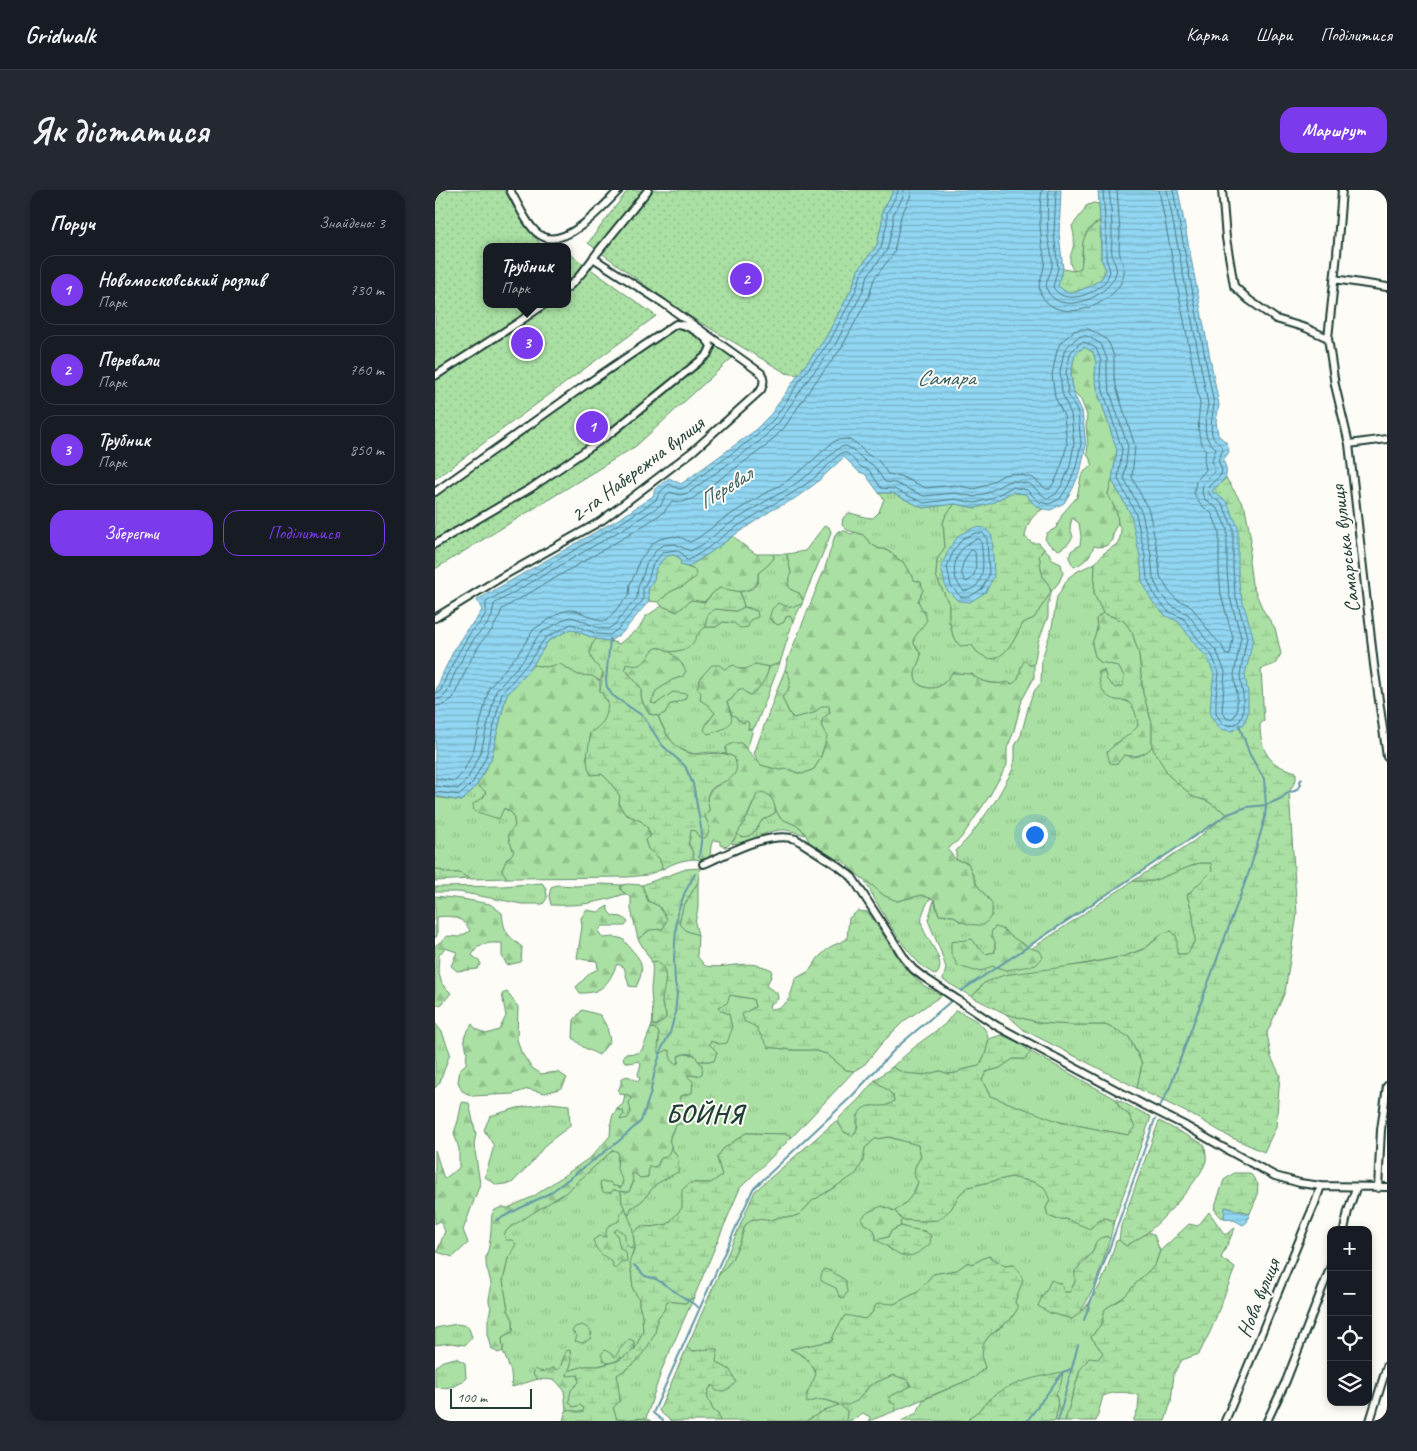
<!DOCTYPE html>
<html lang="uk">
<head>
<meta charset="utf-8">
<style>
  body { margin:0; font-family:Caveat,sans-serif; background:#242831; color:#f1f3f6 }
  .controls { position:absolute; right:15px; bottom:15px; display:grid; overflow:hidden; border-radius:10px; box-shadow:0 2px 8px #0003 }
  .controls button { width:45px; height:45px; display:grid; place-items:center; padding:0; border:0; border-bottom:1px solid #363941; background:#171b24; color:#f1f3f6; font:25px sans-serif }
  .scale { position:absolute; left:15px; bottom:12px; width:82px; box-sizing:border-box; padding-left:5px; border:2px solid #1f3d34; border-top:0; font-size:14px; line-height:18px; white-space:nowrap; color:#1f3d34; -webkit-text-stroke:4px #fdfcf7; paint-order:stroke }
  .you { position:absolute; left:599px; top:644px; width:18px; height:18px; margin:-12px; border:4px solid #fff; border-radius:50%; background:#1a73e8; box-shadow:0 0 0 8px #1a73e833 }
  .badge { display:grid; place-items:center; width:32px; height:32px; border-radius:50%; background:#7c3aed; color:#fff; font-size:16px; font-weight:700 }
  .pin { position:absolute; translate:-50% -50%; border:2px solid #fff; box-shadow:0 1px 5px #0006 }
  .popup { position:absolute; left:48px; top:53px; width:88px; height:65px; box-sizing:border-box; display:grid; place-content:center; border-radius:10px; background:#171b24; filter:drop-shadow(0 1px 4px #0005); font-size:16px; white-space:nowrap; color:#9ea1a6 }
  .popup b { font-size:19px; color:#f1f3f6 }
  .popup::after { content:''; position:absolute; left:50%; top:100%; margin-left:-10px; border:10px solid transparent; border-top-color:#171b24 }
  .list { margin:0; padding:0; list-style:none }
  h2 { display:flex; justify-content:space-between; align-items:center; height:65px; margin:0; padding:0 20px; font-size:21px }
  h2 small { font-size:16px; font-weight:400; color:#9ea1a6 }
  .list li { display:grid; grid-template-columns:32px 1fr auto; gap:15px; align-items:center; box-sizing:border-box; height:70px; margin:0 10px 10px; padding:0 10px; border:1px solid #363941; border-radius:15px }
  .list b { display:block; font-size:19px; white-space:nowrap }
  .list p { margin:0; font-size:16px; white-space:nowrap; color:#9ea1a6 }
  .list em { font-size:16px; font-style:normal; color:#9ea1a6 }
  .actions { display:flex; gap:10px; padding:15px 20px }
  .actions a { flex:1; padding:11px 0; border:1px solid #7c3aed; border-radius:15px; text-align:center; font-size:18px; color:#7c3aed }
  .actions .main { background:#7c3aed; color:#fff }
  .icon { flex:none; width:28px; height:28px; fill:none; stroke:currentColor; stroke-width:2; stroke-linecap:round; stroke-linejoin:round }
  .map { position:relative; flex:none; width:952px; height:1231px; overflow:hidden; border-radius:15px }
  header { display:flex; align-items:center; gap:30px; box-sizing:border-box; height:70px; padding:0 25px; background:#171b24; border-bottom:1px solid #363941 }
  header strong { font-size:24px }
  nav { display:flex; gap:28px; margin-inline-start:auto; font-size:18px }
  .intro { display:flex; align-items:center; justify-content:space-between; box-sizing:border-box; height:120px; padding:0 30px }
  h1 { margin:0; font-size:35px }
  .button { padding:12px 22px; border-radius:15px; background:#7c3aed; color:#fff; font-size:18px; font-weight:700 }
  main { display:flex; gap:30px; padding:0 30px }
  aside { flex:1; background:#171b24; border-radius:15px; box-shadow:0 2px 8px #0003 }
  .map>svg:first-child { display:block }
</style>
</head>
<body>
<header>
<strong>Gridwalk</strong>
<nav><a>Карта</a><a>Шари</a><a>Поділитися</a></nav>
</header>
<div class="intro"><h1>Як дістатися</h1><a class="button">Маршрут</a></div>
<main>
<aside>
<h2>Поруч<small>Знайдено: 3</small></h2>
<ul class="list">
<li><span class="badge">1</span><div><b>Новомосковський розлив</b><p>Парк</p></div><em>730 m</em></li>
<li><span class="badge">2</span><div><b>Перевали</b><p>Парк</p></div><em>760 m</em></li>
<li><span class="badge">3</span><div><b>Трубник</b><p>Парк</p></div><em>850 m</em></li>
</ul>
<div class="actions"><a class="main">Зберегти</a><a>Поділитися</a></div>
</aside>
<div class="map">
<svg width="952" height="1231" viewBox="0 0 952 1231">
  <defs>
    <pattern id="grass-tufts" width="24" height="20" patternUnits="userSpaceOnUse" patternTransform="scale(1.25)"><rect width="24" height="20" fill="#aae0a3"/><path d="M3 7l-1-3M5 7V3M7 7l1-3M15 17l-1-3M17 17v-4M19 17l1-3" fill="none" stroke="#92c18d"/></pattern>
    <pattern id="forest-firs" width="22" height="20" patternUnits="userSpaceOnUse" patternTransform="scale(1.25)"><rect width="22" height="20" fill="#aae0a3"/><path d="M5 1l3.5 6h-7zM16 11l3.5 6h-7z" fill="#92c18d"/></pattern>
    <pattern id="wetland-marsh" width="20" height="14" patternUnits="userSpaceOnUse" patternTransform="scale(1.25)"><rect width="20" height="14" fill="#aae0a3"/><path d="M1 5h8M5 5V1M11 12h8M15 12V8" fill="none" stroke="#92c18d"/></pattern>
    <pattern id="garden-dots" width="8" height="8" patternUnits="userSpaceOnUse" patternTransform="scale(1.25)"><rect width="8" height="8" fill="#aae0a3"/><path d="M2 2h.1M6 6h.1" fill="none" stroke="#92c18d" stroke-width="1.8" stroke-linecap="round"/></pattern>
    <pattern id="water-rules" width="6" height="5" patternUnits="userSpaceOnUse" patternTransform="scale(1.25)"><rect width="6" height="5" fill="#91d6f2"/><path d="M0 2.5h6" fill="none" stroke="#76afc5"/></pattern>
  </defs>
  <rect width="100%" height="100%" fill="#fdfcf7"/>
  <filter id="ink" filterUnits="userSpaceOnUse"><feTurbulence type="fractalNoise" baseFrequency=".02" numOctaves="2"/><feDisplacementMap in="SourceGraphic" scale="10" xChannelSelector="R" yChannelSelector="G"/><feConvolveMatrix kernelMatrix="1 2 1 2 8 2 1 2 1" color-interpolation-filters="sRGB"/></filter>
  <g filter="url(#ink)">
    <path fill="url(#grass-tufts)" stroke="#648e6c" d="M658,13L664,14L665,31C662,33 657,35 655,38C645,49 648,65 646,78L639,81C631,71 637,64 639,53C640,47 638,41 637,36L648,22L651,16Z
      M444,303H457L488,318L520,314L511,325L508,333L510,357L502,370L501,385L514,414V428L518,446L533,456L537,455L542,462L579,450L588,433L599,428L616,402L613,416V427L603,452L599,475H594L590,471L586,477C586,482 586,487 582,492C576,497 549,492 542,489C539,488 539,487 537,484L517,483C514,487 511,492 506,495C498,501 482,498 480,487C479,479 485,471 486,464L479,454V448L486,438L490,422L485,417L483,411L488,400L479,390L468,372L463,369L456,363L449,359H445L436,354L428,345L412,340L407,335L408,328L414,323C422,324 429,328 438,328L444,322L449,309Z
      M338,364H352L356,383L353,395L355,399L364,403L368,410L367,414L360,417H351L334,429L343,435L349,432L351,427L355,426L358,431L345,473L334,477L320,474L311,479H304L266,503L280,523L276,528L271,533L273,544C284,540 294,540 297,525L300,526L303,530L312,531L314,534L313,539H318L312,560L291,557V564L275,562L259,564L242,558L231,543L223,526L230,523L233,515L242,513L227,511L221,514L216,513L221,501L237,490L248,486V475L234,462L247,460L261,446L265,440L271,437H281L288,432L299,433L316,418L309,417L305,402L317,399L323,392V383L332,376L339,368Z
      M660,373L659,404L668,423L661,429L662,439L657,454L660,466L665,472L683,476L689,486L688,496L680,498L672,490L669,481L664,482L681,510C698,509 702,521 703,536L695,545L678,555C692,569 701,572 717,557L735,586L759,607L772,611L793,624L593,757L578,748L568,739C563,747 558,752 560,762L551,764L543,757L550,780L557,776L572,780L605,761L596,759L698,691H718L764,673H776L778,681L752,705L758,724L760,750L753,764H742L737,741L728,743L710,758L690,766L549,793L537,807L508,790L511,778L506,762L493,730L499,710L504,725L519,726L525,732L557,713L542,695L533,673L521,670V661L535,646L561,610L577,581L580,569V556L586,545L595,511L600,500L606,493L607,469L617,437L622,407L634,387L643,381Z
      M136,439L161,449C149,465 158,470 168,483L165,491L157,486L143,485L125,474L111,477L98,475L113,451Z
      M42,595L51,601L48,608L78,623L80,636L75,652L79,662L72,669L67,680L72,688L35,689L24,683H11L0,678V607L27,611Z
      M341,617L345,628L365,637L371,645C365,644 358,641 351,640C333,638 316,653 297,654L302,644L307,647L321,640L327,630L340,623Z
      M429,689L462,711L486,705L495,708C491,716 485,725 487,735C490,749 514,772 501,785C494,781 487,777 482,771C460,747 444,717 429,689Z
      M107,693L111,698L112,708L108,714H87L24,702H0V697L68,696Z
      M166,694L186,695V700L190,704C162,713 145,716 116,715L114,706L116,697L122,695L142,696Z
      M295,805L318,809L320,817L308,824L321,837L334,857L357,860H377L392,864L411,880L419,881L357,947L352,944L311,943L288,959L282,968L287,985L276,993H255L247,1018L233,1034L217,1037L206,1036L195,1070L198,1099L204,1109V1115L207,1125L208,1141L200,1159L173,1173L163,1176H150L133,1181L136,1174L135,1161H131L125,1178L122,1180L117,1178C111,1182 105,1182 98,1185L103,1189L77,1197L76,1182L68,1161L67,1147L78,1141V1130L73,1120L68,1091L73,1069L78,1062L71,1050L69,1044L74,1038L88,1028L130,1003L178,960L184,962L182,971L188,991L186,998L166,992L165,995L166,998L186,1001L187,1013L193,1024L196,1018L207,1011L221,994L231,988L241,964C227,947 240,944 244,928L239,926V923L244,919L245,906L252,905L253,888L252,885L262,886L267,875L263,871H279L274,855L276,851L284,854L297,839L294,824L286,821L283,817Z
      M521,820C551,835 563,842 544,876L526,880L522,883L514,884L505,881L489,885L469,883L457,877L483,854L509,835Z
      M571,824L606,833L638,835H673L694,847L707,874L702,898L589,840Z
      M0,833L7,842L15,863L5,892L0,898Z
      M596,862L681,909L684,917L694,925L700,937L693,945L625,932L596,923L555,906L547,890L551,882L565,878L578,869H589Z
      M440,890L458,905L459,911C452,917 445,917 436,916L422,926V939L417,946L409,942L402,930L423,910Z
      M115,913L134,915L135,936L111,954L97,972L77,993L62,995L50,987L59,956L49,940L55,926L82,918Z
      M453,947L483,955L486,966L480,977L483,992L480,999L474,1010L460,1021L447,1016L429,1034C438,1038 441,1039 441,1050L448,1053L457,1061L490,1041L478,1040L466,1036L465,1032L467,1030L489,1031L516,1019L524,1005L533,997L576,987L599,992L610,997L615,1010L611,1018L613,1026L621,1029H631L643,1033L662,1032L671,1028L679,1031L675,1049L672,1046L660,1054L658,1061L653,1067L645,1073L640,1092L635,1102H629L616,1091L614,1098L606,1107L615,1123L637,1129C663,1111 672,1080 681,1051L684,1050L691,1056L714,1042L719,1045L725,1061L720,1075L704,1090L689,1107L670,1119L667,1133L656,1147L668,1163L663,1169L645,1180L630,1231H620L623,1216L621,1204L626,1193L555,1208L544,1221L535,1227L533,1231H466L482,1223L488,1210L540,1187L550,1178L547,1169V1156L553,1147L576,1129L583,1118L580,1112L578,1075L570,1076L554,1066L537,1074L533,1072L522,1080L498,1084L483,1102L459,1114L440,1116L437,1123L430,1129L410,1126C405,1135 399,1141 397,1151L356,1159C371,1168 374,1167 381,1184L376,1196L371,1205C382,1209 394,1210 404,1215L430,1202L435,1195L458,1185L473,1190L476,1196L454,1207L462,1215L460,1221L434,1231L435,1227L428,1223L417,1230L411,1231L412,1221L392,1219L371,1231H285L283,1224L278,1220L272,1206L274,1199L295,1180L281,1172L275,1158L268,1161H256L252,1157L283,1086L296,1071L305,1052L310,1035L318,1029L336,1030L345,1027H357L365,1024L377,1011L400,997L428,971L430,958L440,949Z
      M259,1107L227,1179L211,1228L191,1230H182L178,1218L184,1210L182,1185L200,1173L220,1143L222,1129L229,1120L232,1111L250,1113Z
      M22,1134L33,1136L37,1147L30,1155L16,1153L0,1155V1138Z
      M21,1168L30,1173L31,1188C21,1197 14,1199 0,1197V1177L8,1171Z"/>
    <path fill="url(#forest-firs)" stroke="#648e6c" d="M649,157L658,162L661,172L660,188L664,205L682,260L677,290L673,304L682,323L683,333L679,340L677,350L671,356L663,357L659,356C655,367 650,372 639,377L634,368L636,361L645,355L646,347L644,333L637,328L635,337L638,347L633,354L624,360L615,355L610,349L612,343L621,338L628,323L642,307L646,287L650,281L658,275L652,264L653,255L651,236L652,225L646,210L638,202L636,183L640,164Z
      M390,335L394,337L396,342L393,351L368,410L364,403L355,399L353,394L356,383L352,364L370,361Z
      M403,341H410L416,344L420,342L428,345L436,354L444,359H449L456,363L463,369L468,372L479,390L486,392L488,400L483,411C486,418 490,422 492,430L479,448V454L486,464C485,471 479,479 480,487C482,498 498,501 506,495C511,492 514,487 517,483L537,484C543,492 561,496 572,492L577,494C586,489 583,486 586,477C586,476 589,472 590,470L594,475H599V488L587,510L578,544L572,558V575L555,605L535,635L526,648L516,656L513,660L521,670L533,673L542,695L557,713V725L549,735C537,735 528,735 519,726L504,725L500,710L487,705L462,711L448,705L438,696L420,683L408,671L395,667L375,654L371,645L365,637L345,628L334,605L318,612C315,623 300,652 291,657L285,655V651L278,650L276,656L275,666L270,671L259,669L257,661L253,654C255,649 254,644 256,639L260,641L275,638L270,627L274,620L272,607L276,600L285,594L299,567L291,564V557L298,553H306L326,575L345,580L352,579L367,584L379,579C387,566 395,550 386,535L388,528L387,516L379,523L359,528L354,523L347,507L353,502V482L350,480L353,469L390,378L400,345Z
      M298,346L307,354L321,364H338L339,368L332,376L323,383V392C311,405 300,402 285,398L279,402L269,412L256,410L242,422L227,416L223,412L235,402L248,396L260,380L253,377L273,364Z
      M609,359L614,363L617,370L626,374L628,383L624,392L616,402C614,391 609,392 607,383C605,378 606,371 604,366Z
      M343,413C352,417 358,418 367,414L358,431L355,426L351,427L349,432L343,435L334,429L337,419Z
      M309,417L322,421L323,427L315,430L313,437L305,438L299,433L288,432L281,437H271C270,428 273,424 280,419L301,421Z
      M668,423L689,431L697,442L704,464L708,503L717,533V557C708,566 701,567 689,565L682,574L675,573L672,562C682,552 693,547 703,536C702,528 700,516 692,511C688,509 685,511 681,510C667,507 664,494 664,482L669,480L672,490L680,498L688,496L689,486L683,476L665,472L660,466L657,454L662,439L661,429Z
      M223,457C235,459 246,471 251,481L248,486L237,490L221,501L216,513L221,514L238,502L252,504L250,509L234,515L230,523L223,526L215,524L209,515L206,507V498L190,479L191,474L212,469L216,461Z
      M125,474L143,485L157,486L165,491V501L173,512V525L164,537L155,543V555L151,569L175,592L185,606L184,614L190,624L206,631L212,637L216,647L210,650L213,659L224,668L228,679L212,685L192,687L72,688L67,680L72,669L79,662L75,652L73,644L80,636L78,624L69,618L64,629L39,621L38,614L48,608L51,602L42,595L56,569L71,506L98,475L111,477Z
      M320,474L334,477C332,489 325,499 315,505L304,499L296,510L292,512C293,516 295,520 296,524C300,538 282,541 273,544L269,540C271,533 275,530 280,523L273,515L265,510L266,503L262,498L266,487L277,475H284L289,479L299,475L304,479H311Z
      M263,692V718L260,733L263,745L252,741L244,733L248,717Z
      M193,694L207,695L213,711L224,716L232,729L228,739L215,740L203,749L196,719V708L186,700V695Z
      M0,706L27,709L55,714L67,723C69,742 72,745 87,757L86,772L72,775L67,766V753H55L43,756L37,765L46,773L42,779L22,781L16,776L22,762L10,758L4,765L3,780L7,794L16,803L7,814L0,816V756L13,746L24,747L35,741C29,727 16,725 2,727V746L0,748Z
      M173,716V721L178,726L187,727L193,732L190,736H168L163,741L168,748L180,747L188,749C202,768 214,771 201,797L194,796L189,777L182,774C174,793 167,804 145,803L141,797L155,783L163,779L162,771L151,770L142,768L147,737L146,728L151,720L163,722Z
      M560,737C571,739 571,743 580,749C588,754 596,759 605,761L608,767L601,775L572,780L557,776L550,780L540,781L523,776L516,764V752L537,749L543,757L551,764L560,762V751L556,746L557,740Z
      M221,771C233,778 232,790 230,803C229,806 227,810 227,814C228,819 233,824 230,829C227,833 221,836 217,835C219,823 216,810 216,798C217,789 218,781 217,772Z
      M72,802L83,817L82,849L86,862L96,877L106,884L123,882L132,888L127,898L110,903L93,899L78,904L37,906L27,901L23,892L25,879L31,874L32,862L29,847L37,834L41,839L51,844L64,840L71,826L67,804Z
      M147,820L165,825L172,837L175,851L164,865L148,857L138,848L139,830Z
      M216,838C226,839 225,847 223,855L236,861L244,872L243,867L248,864L260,865C264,872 269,875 267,884L262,886L257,885H252L254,888L258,891L257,903L245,906L244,909L247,913V916L239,923V926L244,928L247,931V934H242C239,938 235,943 235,948C233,955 235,949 236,956C236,964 230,968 224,971L223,975L214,982L213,987L205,988L198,985V993L194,1002L182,1001L179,999L177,1002L171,1003L168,1002L165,995L166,992H175L178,996H181L186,998L188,991L182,979L183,962L178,960L130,1003L74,1038L69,1044L71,1050H77L81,1054L73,1069L68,1091L73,1120L78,1130V1142L67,1147L68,1161L63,1163L57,1159L53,1144V1130L56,1117C52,1110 55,1106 56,1099C57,1088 51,1082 51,1072C50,1066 53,1062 54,1056C56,1046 56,1035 57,1024L60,1020L67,1017L73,1018L99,1006L156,967L175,946L176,932L178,925L182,919L188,921L189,924L187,926L196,922L194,912L197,909L195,906L186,904L183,901L186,894V889C194,883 196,889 203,891L205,889L203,884L206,874L204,871L194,873L189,871L188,866L190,864L202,863L207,860Z
      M27,912L34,913L41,944L39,954L45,994L28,1040L33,1053L18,1067L2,1062L10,1041L5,1031L0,1034V960L9,989L24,978V959L19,943L23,931Z
      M447,1016L460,1021L467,1030L465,1032L466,1036L456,1041L453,1047L441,1050C441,1039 438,1038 429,1034L427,1028L433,1022Z
      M190,1018L197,1035L200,1057L196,1059L190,1053V1044L182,1039L178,1042L182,1044L185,1059L191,1062L192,1071L186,1072L181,1079L177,1077L178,1073C168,1064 162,1064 158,1050L164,1046L171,1047V1042L173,1036L184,1031L185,1024Z
      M147,1135L153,1138L157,1143L155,1149L147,1153L140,1151L142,1146L137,1141L140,1137Z
      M194,1149L199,1151L200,1159C191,1166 184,1171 173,1173L168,1170L166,1164L170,1160L175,1163L180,1167L185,1159Z
      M135,1160L136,1174L132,1185L143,1184L144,1192L136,1201L138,1217L145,1215L149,1218L148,1222L131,1220L129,1200L120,1190L103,1189L98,1185L100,1179C107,1183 110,1182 117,1178L122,1180L125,1178L131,1161Z"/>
    <path fill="url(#wetland-marsh)" stroke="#648e6c" d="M665,31L666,69L671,80L667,88L656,96L640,102H631L622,96L628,79L639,81L646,78C650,53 642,47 665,31Z
      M791,288L810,318L816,350L814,371L817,394L828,420L840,438L846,464L840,474L826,479L829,531L825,534C825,549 828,565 841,574C847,578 855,580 861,582V590L854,602L862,724L850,802L832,843L836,867L845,885L841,937L829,962L793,946L763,928L702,898L707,873L694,847L673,835H638L606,833L571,824L537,807L549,793L569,785L651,774L690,766L710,759L728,743L737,741L742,748V764H753L760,750L758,724L752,705L777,681L776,673H764L718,691H698L759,651L792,624L772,611L759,607L734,586L717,557V533L708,503L704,464L697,442L689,431L668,423L659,404L660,373L669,363L682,354L685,348L686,340L683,333L682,323L673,304L677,290L689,312L777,301Z
      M577,302L590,304L601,316L608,319C596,326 592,334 590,347L597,353H604L609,359L604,366C606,371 605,378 607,383C609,392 614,391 616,402L599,428L588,433L579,450L569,463L561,468L553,469L542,462L537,455L525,456L518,446L514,428V414L501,386L502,370L510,357L508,333L511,325L520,314L541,318L557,313Z
      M239,365L245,368L246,375L260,380L261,387L248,396L235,402L223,412L214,411L213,400L219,389L221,378L231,366Z
      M285,398L305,402L309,417L301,421L280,419C273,424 270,428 271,437C263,441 262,446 258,453C253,460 242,461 234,462C215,448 217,471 204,475C201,476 195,475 191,474L190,479L206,498V507L209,515L214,524L223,526C229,543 241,563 260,564C276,565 283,560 299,567C311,596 275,588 272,607C272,611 274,616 274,620L270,627C274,635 277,641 270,648L264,647L260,641L256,640L255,648L253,654L257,661L259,669C247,670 238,673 228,679L224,668L213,659L210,650L216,646L212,637L206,631L190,624L184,614L185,606L175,592L167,584L156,585C148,570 155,559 155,543C169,533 172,529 173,512L165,501L168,483C158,470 149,465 161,449L175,451L184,454L205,437L210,427L227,416L242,422L256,410L270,412L279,402Z
      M345,473L321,535L318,539H313L314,534L312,531L308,533L300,526L297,525L292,512L296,510L304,499H308L311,503L315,505C325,499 332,489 334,477Z
      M350,480C359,489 355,500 347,507L354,523L358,528L379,523L387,516H394L395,523L388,528L386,535L392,547L385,569L379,579L367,584L352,579L345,580L326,575L319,564L343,497Z
      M328,602C337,606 341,614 340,623L327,630L321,640L314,646L307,647L302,644L312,628L322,604Z
      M0,678L11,683H24L35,689L0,691Z
      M265,678L263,692L248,717L244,733L252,741L263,745L262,766L270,776C288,779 305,772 322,775C327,776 333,778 337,780L336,787L331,796L342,803L343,809L334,815L335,819C354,818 356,805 360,789L374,781L384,767L395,757L412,749L414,728L423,721L433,722L469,777L489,796L507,805L469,831L446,854L430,874L419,881L411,880L392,864L377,860H358L333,857L321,837L309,831L307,824L320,817L318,809L295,805L292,813L283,817L286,821L294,824L297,839L292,853L284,854L276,851L274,854L282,862L279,871H263L260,865C253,863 249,863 243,866L244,872L242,874L238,873L235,866V861L232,860L227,863L223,862C223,852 229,839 216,838L217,835L222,836C225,833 229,831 230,828C233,822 227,818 227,812C228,797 237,780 221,771L217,772L203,749L215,740L228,739L232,729L224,716L213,711L207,695L251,679Z
      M566,845L581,851L596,862L589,869H578L565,878L551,882L547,890L555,906L625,932L693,945L700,937L694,925L684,917L681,909L716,927L679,1031L671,1028L662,1032L655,1039L631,1029H621L613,1026L611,1018L615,1010L609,997L599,992L576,987L533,997L524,1005L516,1019L504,1030L489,1031L467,1030L460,1021C472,1012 478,1007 483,992L479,986L480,977L486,966L483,955L454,947L440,949L430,958L428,971L421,984L377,1011L365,1024L357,1027H345L336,1030L318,1029L310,1035L305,1052L296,1071L283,1086L320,1001L402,930L409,942L417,946C419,943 421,942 422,939C424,931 421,923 429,918C438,912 448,921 459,911L458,905L440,890L457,877L469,883L489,885L505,881L514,884L522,883L526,880L544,876L550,865L554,849Z
      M190,904L195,906L197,909L194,912L196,922L193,928L185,930L187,926L189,924L188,921L182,919L188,914Z
      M724,931L770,955C770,960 772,966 771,971C767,987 728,1030 714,1041C707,1047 699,1051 691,1056L684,1050L686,1036Z
      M311,943L352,944L357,947L305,998L259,1107L250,1113L232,1111L229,1120L222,1129L220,1143L212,1158L200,1173L182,1185L185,1211L178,1218L182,1229C193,1231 207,1225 216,1231H128L131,1220L148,1222L149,1218L145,1215L138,1217L134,1212L136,1200L144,1192L143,1185L132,1186L133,1181L150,1176H164L183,1171L200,1159L208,1141L207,1125L204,1115V1109L198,1099L195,1070L200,1057L198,1043L206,1036L217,1037L233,1034L247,1018V1000L255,993H276L287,985L282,968L288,959Z
      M236,958C243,966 244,971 243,982L221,994L207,1011L196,1018L194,1025L187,1013L186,1001L191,1003L194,1002L198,993L197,984H201L205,988L213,987L214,976L219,977L223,975L226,968L231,967L234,963Z
      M799,983H815L823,994L822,1007L815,1023L790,1017L789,1028L786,1027L779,1019L789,990Z
      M774,1022L790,1045L800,1038L786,1068L800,1078L776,1140L764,1164L747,1170L739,1183L736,1212L730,1231H698L703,1220L704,1206C692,1201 680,1201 668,1206L661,1231H630L645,1180L654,1168L663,1169L668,1163L656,1147L667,1133L670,1119L689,1107L704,1090L720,1075L725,1061L754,1034L763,1036Z
      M466,1036C476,1040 487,1039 496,1045L495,1054C468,1077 465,1062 441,1050L453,1047L456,1041Z
      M672,1046L675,1049C667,1073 657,1115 637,1129L615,1123L603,1116C606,1106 613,1100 616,1090L626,1094L629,1102H635L640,1092V1081C645,1074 652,1070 657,1063C660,1059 659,1052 664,1049C665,1048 671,1046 672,1046Z
      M553,1066L570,1076L578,1075L583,1079L588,1090L580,1112L583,1118L576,1129L553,1147L548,1155L547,1169L550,1177L540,1187L460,1221L461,1215L455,1212L454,1207L476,1196L473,1190L458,1185L435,1195L422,1211L413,1215H405L412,1221L411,1231H371L392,1219L404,1215C393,1209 383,1208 372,1213C370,1202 377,1195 381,1184C375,1169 370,1166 355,1159L397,1151C399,1141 405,1135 410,1125L430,1129L437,1123L440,1116L443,1113L459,1114L483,1102L498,1084L522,1080L533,1072L537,1074Z
      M389,1079L396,1081L410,1090L412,1102L408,1109L404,1106L401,1098L386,1091V1086Z
      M252,1157L256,1161C266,1161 274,1158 283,1159L281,1172L295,1180L301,1192C295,1199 291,1202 281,1201L278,1195L274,1199L272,1206L278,1220L283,1224L285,1231H236L224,1221Z
      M628,1182L626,1193L621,1204L623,1216L620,1231H533C536,1226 540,1224 544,1220C548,1217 551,1212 555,1209C572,1193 605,1186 628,1182Z"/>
    <path fill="url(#garden-dots)" stroke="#648e6c" d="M0,0H69L91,38L106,54H121L125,57H52V114H132V62L221,126L0,289Z
      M193,0H459L447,22V32L442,55L423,80L417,98L390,149L363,185L351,183L244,120L153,53Z
      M247,131L298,167L201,256L0,379V304Z"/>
    <path fill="url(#water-rules)" stroke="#6399a6" d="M459,0H626L624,44L628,79L623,96L631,102H640L656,96L667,88L671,80L666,69V44L663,0H743L784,215L781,231L783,245L792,253L794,262L788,270C796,288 789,289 777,301L792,312L803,337V380L805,402L818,446L815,464L810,485L813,503V523L809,534L797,541L785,539L775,525L776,506L779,484L772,467L761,456L744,432L731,426L717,411L707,391L705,367L696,325L677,290L682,260L664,205L660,188L661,172L658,162L649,157L640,164L636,183L638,202L647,221L651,255L646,279L638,298L629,313L616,320L608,319L601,316L590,304L577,302L557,313L541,318L520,314L488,318L457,303H444L430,284L424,282L409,267L380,294L359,309L337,320L298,346L273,364L253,377L246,375L245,368L239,365L231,366L221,378L219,389L213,400L214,411L187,443L175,451L161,449L136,439L113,451L98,475L71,506L56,569L42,595L27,611L0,606V503L8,483L20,458L32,439L41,430L47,420L42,410L187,327L218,306L220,299L234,288L246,294L318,242L336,224L363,185L390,149L417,98L423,80L442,55L447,32V22Z
      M540,337L550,338L557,346L559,386L551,402L535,412L523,411L511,399L506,377L514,359L524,345Z
      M790,1017L809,1023H815L812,1032L808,1035L801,1031L789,1028Z"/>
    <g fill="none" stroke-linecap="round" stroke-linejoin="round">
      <path stroke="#4d7a80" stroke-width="1" d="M607,0C605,14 604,31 606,46C606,56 611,67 609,76C608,87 600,95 607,106C625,137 684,114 689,84C690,76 686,72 685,65C683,58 685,49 685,42C684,28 683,14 682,0
        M614,0C612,14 612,31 613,46C614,56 618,66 617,76C616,85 608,93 613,102C628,127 675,106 681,83C683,76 678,72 677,65C676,59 677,52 677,46C677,31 676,15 674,0
        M621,0L619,44L623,78L618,97C629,116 658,105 670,92C672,89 674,85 675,81L671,68V44L668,0
        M541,343H548L552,349L554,385L547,399L534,407H526L516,396L512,377L518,362L527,349Z
        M541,349H545L546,351C548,368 553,399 529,401C511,384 520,358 541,349Z
        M536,360H538L540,362C541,373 543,387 531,392C522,382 529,369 536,360Z
        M0,503L4,502L6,500L12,485L25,460L36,442L45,433L51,423V412L189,331L221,310L225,302L234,294L244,299L249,298L321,246L340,228L351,212L367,187L395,151L421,100L427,82L446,58L452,33V23L462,4L463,0
        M0,509L7,508L12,503L18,487L30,463L41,446L51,436L57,426L59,414L193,336L226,315L230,306L235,302L245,305L253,303L325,251L344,232L372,191L400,155L427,103L433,85L452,60L458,34V25L468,7L469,0
        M0,516L10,514L18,508L37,467L47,451L57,440L64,427L67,419L197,343L229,322L237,311L247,312L257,309L330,257L349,238L378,195L406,159L434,106L439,89L459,63L466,26L475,8L476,0
        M0,588L20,591L27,584L38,562L54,498L83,464L99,439L126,422L135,420L142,421L166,431H171L194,405L195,394L201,382L204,371L218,353L225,349L239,346L247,348L255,352L263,348L287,330L327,305L349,293L368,279L397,253L402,250L412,249L421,253L433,265L443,270L453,284L465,286L491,298L520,295L540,299L549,296L569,285L578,283L598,288L611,299H615L621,289L627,274L632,254L629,226L620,207L617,185L622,160L626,152L639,141L646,139H654L671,149L675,155L679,167V187L682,200L700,256L697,287L714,321L723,364L725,386L733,400L742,410L754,415L758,419L776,444L787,456L791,465H795L798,448L786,405L784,381V341L777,324L764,313L759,303L761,291L771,280L769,270L771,261C761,247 763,231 765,214L724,0
        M0,596L23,599L33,588L45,565L61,501L89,469L104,444L130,429L135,427L140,428L164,438L173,439L179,435L202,408L203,396L208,385L211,374L223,358L228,355L240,354L255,361L267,355L291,336L331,311L353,299L373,285L405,257L411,256L417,259L430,271L438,275L450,292L460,293L489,306L520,303L540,307L552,303L572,292L578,291L595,294L611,308H614L621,304L628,293L635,276L639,254L636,224L627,203L625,182L629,162L632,157L642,148L646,146H652L666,154L672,169V187L675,202L693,257L689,288L707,323L716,365L718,388L726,405L738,417L753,424L770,448L782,462L790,482L787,521L792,529H795L799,527L802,521V504L799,485L806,447L794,404L792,380V339L783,319L770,310L767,303L768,293L780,282L777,270L781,259C779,256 775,254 773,250C768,240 771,225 773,214L732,0
        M0,602L25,605L38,592L51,567L67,503L94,472L110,448L136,434L162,444L175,445L183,439L208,410V399L214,387L217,376L228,362L241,360L248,364L251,370H254L270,360L295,341L335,316L356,304L377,290L406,263H412L426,277L434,280L446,298L459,299L489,313L520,309L540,313L555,309L577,297L592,300L604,312L614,314L625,309L633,296L641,277L646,254L643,223L633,204L631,182L636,162L645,153L649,152L661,158L666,171L665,188L669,204L687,259L683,289L701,324L710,366L712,389L721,408L734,422L748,428L765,452L777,465L784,483L781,506V524L788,534L796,536L805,531L808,522V504L805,485L812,447L800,403L798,380V338L788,315L775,305L773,302L774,296L786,285L787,280L783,270L788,260C787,253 781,253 778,247C774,238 778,224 779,214L738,0"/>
      <path stroke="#6399a6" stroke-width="2" d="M175,449L171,490L172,497L177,505L208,526L227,555L250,576L258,594L266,637L267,645L264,667
        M526,801L793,624L812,617L831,615L845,609L854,602L860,601L866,595L865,591L867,589
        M724,918L735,897L815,679L830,628L831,615L829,589L815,565L804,535
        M62,1030L115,1003L184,951L206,931L215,905L220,880L227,858L235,843L240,824L242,803L240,792L239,769L242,724L250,702L260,684
        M199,1075L210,1086L221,1089L263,1117
        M649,1130L720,929
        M228,1231L218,1223L318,999L417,906L462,857L515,812
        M592,1231L628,1182L636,1179
        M623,1231L643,1155"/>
      <g stroke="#1f3d34" stroke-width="10">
        <path id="street" d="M75,0C82,12 93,38 105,45C129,61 169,16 184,0
          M787,0L791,48L799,96L814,110L841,129L871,138L893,148
          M907,0L902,64L893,148L900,195L914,254L939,475L952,567
          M899,89L952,97
          M132,98C145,88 152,76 162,63C179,42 196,21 213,0
          M0,186L81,134L110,114
          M914,254L952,249
          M0,302L152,194L241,134C252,134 273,147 276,157L272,165L176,243L96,298L0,354
          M0,428L70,385L166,331L258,261L326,200C329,194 330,189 326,183L228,113L158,68
          M268,674C273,673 277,670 282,668C304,658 337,642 361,649L403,676L417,687L470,769L478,779L487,786L562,836L711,916L751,936L789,958L840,986L865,993L886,996L952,997
          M943,998L946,940L952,896
          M909,1040L913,1021L921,998
          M790,1231C821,1159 849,1085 880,1013L886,996
          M832,1231L851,1191L896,1076
          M935,1231L952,1176"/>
      </g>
      <use href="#street" stroke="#fdfcf7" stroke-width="6"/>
    </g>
  </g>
  <g text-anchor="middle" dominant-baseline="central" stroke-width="4" stroke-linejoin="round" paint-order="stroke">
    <g font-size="21" fill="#1f3d34" stroke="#fdfcf7">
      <text transform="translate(202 279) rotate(-37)">2-га Набережна вулиця</text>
      <text transform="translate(910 359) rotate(-97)">Самарська вулиця</text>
      <text transform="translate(823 1108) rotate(-68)">Нова вулиця</text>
    </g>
    <g font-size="22" font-style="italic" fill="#365c5a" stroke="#fdfcf7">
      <text x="511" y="188">Самара</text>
      <text transform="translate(290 298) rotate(-32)">Перевал</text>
    </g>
    <g font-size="26" font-weight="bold" letter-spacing="1" fill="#1f3d34" stroke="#fdfcf7">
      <text x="270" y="923">БОЙНЯ</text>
    </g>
  </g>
</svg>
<div class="controls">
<button>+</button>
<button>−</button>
<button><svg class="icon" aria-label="locate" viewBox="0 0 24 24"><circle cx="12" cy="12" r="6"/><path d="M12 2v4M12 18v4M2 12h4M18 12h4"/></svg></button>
<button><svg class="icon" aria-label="layers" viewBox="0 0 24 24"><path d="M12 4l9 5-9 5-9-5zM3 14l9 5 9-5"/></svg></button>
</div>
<div class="scale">100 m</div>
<div class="you"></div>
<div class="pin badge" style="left:157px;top:237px">1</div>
<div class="pin badge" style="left:311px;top:89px">2</div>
<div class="pin badge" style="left:92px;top:153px">3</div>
<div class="popup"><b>Трубник</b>Парк</div>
</div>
</main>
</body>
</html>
